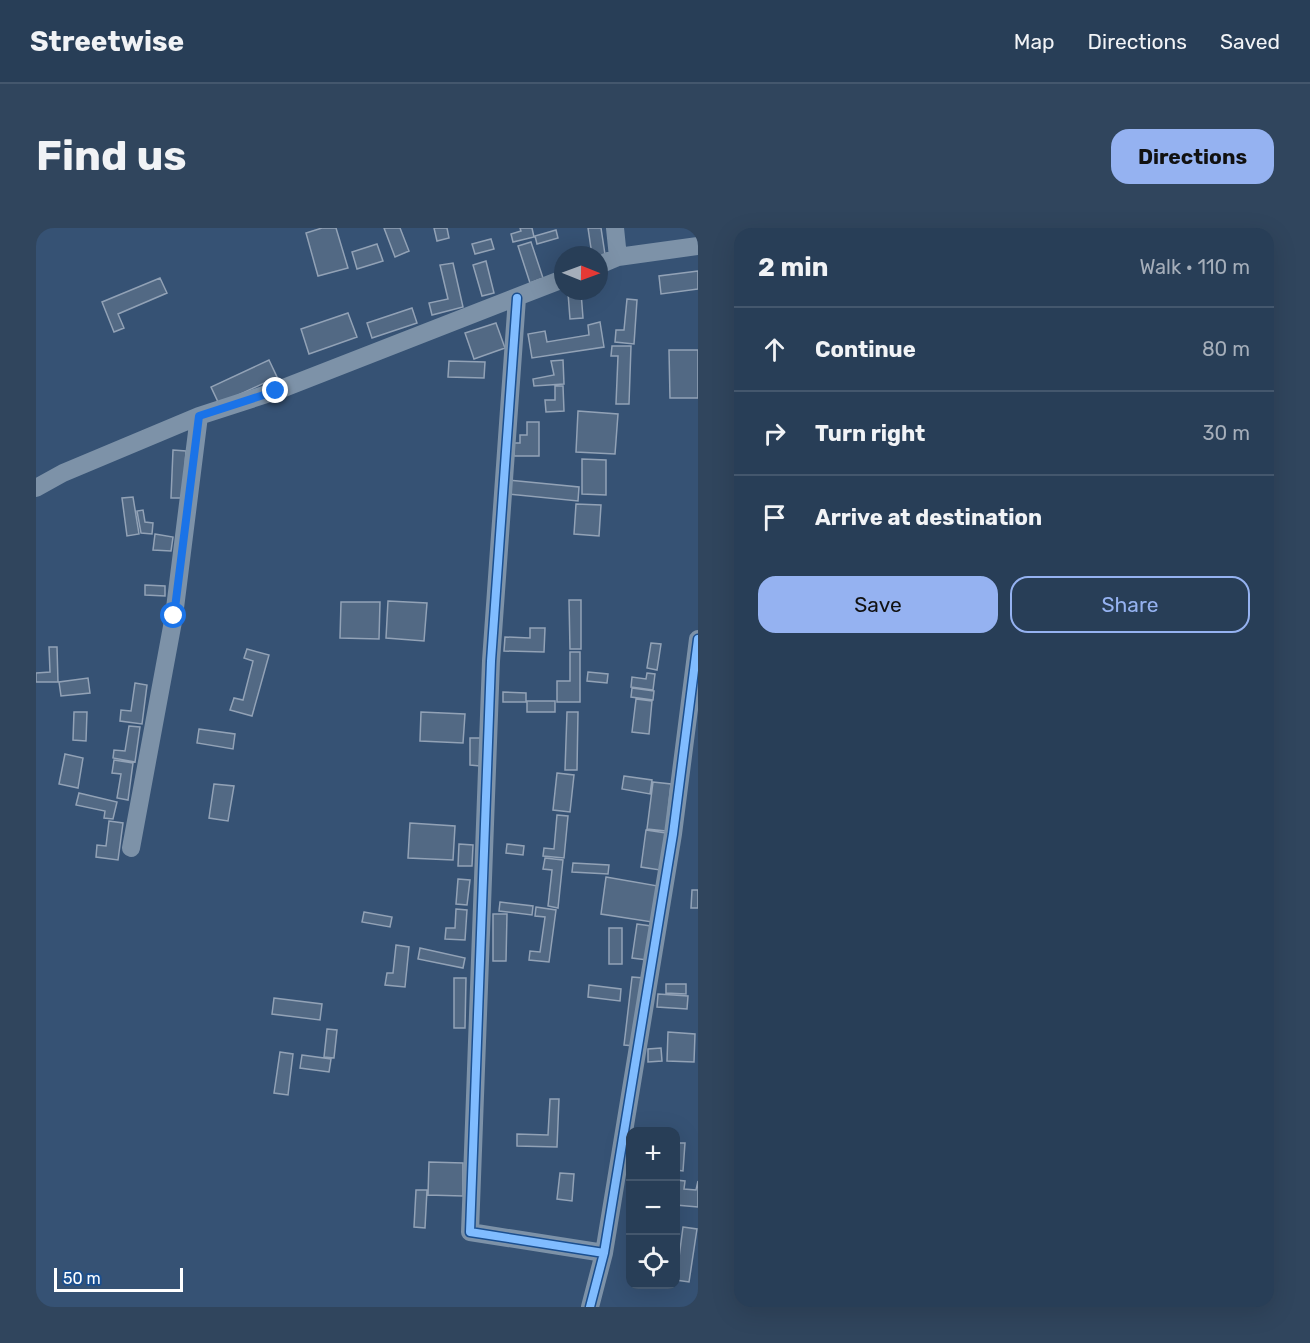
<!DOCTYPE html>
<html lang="en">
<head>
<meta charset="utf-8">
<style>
  body { margin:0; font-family:Rubik,sans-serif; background:#30455d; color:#f1f3f6 }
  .controls { position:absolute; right:18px; bottom:18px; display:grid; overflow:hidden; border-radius:12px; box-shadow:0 6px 24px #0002 }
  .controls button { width:54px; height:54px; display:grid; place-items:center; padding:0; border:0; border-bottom:2px solid #44576d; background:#283e57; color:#f1f3f6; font:30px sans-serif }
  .compass { position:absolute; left:518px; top:18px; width:54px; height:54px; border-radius:50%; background:#283e57; box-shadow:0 6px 24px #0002; rotate:91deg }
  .scale { position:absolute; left:18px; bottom:15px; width:129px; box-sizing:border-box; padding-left:6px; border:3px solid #fff; border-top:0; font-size:16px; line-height:21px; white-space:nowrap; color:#fff; -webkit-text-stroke:4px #1b4f8f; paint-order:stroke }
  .stop { position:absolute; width:18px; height:18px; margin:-14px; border:4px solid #1a73e8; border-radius:50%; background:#fff }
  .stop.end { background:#1a73e8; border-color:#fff; box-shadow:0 2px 6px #0008 }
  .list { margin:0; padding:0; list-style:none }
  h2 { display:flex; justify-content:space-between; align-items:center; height:78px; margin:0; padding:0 24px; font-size:26px }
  h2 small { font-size:20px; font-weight:400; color:#a5aeba }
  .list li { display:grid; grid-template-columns:39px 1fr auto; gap:18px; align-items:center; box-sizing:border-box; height:84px; padding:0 24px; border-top:2px solid #44576d }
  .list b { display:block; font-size:22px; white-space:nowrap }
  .list em { font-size:20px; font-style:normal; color:#a5aeba }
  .actions { display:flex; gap:12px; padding:18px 24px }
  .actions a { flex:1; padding:14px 0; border:2px solid #95b2f1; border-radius:18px; text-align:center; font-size:21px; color:#95b2f1 }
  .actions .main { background:#95b2f1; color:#111 }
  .icon { flex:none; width:33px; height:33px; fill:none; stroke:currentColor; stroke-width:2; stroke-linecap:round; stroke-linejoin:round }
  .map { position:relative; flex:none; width:662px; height:1079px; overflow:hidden; border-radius:18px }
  header { display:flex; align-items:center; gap:36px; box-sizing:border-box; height:84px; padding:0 30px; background:#283e57; border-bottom:2px solid #44576d }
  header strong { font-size:28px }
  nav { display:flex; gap:33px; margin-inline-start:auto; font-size:21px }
  .intro { display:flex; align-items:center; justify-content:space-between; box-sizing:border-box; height:144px; padding:0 36px }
  h1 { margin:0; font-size:42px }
  .button { padding:15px 27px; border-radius:18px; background:#95b2f1; color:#111; font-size:21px; font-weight:700 }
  main { display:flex; gap:36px; padding:0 36px }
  aside { flex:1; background:#283e57; border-radius:18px; box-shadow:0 6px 24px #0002 }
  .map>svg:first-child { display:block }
</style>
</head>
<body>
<header>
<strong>Streetwise</strong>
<nav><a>Map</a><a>Directions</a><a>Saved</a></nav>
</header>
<div class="intro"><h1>Find us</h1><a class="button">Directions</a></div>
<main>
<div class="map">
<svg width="662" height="1079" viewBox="0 0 662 1079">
  <rect width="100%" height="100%" fill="#365274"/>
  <path fill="#526984" stroke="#92a2b6" stroke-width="1.5" d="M286,0H300L312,40L282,48L270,5Z
    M348,0H364L373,23L359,29Z
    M398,0H411L413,10L401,13Z
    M484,0H496L498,9L477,14L475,6L485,3Z
    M552,0H565L570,33L563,34V27H556Z
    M520,2L522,10L501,16L499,8Z
    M455,11L458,21L439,26L436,16Z
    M495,14L507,50L494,55L482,18Z
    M341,16L347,33L321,41L316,24Z
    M450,33L458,65L446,68L437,37Z
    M417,35L427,79L396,87L393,75L412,71L404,37Z
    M662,43V61L625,66L623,48Z
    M124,50L131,65L82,86L88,100L78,104L66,74Z
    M545,64L547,90L534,91L532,65Z
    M591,71L601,72L598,116L579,114L580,102H588Z
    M376,80L381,95L336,110L331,95Z
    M312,85L321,109L273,126L265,101Z
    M564,94L568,119L496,130L492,106L509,103L511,114L553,107L552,97Z
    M460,95L469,120L438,131L429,105Z
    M576,118H595L593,176H580L582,128H575Z
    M633,122H662V170H634Z
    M233,132L241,149L183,176L175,159Z
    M527,132L528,156L498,158L497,151L518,147L515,133Z
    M413,133L449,134L448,150L412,149Z
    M519,158H527L528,183L510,184L509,172H519Z
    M542,183L582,186L579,226L540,224Z
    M491,194H503V228H478V215H484V207H491Z
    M137,222L150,223L147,270H135Z
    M546,231L570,232V267L546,266Z
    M472,252L543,259L542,273L471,266Z
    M97,269L103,306L91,308L86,270Z
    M540,276L565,277L563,308L538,306Z
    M107,282L109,294L117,295L116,306L105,305L101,283Z
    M119,306L137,309L135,323L117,322Z
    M109,357L129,358V368L109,367Z
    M533,372H545V421H534Z
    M352,373L391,375L388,413L350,410Z
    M305,374H344L343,411L304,410Z
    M494,400H509L508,424L468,423L469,409L494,410Z
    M615,415L625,416L621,442L611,440Z
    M13,419H21L22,454H0V445L14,444Z
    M211,421L233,427L216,488L194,482L198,470L207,472L217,433L208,430Z
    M534,424H544V474H521V453H534Z
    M552,444L572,446L571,455L551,453Z
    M611,445L619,446L617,462L595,459L596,449L610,451Z
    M52,450L54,465L25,468L23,454Z
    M99,455L111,457L106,496L84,493L85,482L95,483Z
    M596,460L618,463L617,472L595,469Z
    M467,464L490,465V474H467Z
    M600,471L616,473L613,506L596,504Z
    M491,473H519V484H491Z
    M38,484H51L50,513L37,512Z
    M385,484L429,486L427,515L384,513Z
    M531,484H542L541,542H529Z
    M93,498L104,499L99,534L77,530L78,522L89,523Z
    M163,501L199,506L197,521L161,515Z
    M434,510H445L444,538L434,537Z
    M29,526L47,530L42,560L23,556Z
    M78,532L97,535L92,572L81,570L85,546L76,545Z
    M521,545L538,547L534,584L517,582Z
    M588,548L616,552L614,566L586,561Z
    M617,554L635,556L630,603L611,601Z
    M178,556L198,558L192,593L173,590Z
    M43,565L81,574L77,591L68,590L69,583L40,577Z
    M521,587L532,588L528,630L507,628L508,620L518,621Z
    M73,593L87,595L82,632L60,629L61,617L70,618Z
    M374,595L419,598L417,632L372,630Z
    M610,602L630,605L624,642L605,639Z
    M423,616L437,617L436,638H422Z
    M471,616L488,618L487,627L470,625Z
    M509,630L527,632L522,680L512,678L516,642L507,641Z
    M537,635L573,637L572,646L536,644Z
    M570,649L622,658L616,694L565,686Z
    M422,651L434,652L431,677L420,676Z
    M656,662H662V680H655Z
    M464,674L497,678L496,687L463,683Z
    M500,679L520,682L513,734L493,732L494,723L504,724L509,689L499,688Z
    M420,681L431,682L429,712L409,711L410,700H419Z
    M328,684L356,689L354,699L326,694Z
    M457,686H471L470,733H457Z
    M601,696L615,698L611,732L596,730Z
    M573,700H586V736H573Z
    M360,717L373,719L369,759L349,757L351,745H357Z
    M384,720L429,730L427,740L382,731Z
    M596,749L608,750L599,818L588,817Z
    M418,750H430L429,800H418Z
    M630,756H650V766L630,765Z
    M553,757L585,761L584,773L552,769Z
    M622,766L652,768L651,781L621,779Z
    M238,770L286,776L284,792L236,786Z
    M291,801L301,802L298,830L288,829Z
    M632,804L659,806L658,834L631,833Z
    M625,820L626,833L612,834V821Z
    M244,824L257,826L252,867L238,865Z
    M266,827L295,831L293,844L264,840Z
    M514,871H523L521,919L481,918V906L512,907Z
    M640,915H649L647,943L640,942Z
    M393,934L427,935V968L392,967Z
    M524,945L538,946L536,973L521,971Z
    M640,952L649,953L648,961L660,962L662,953V979L640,977Z
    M380,962H391L389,1000L378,999Z
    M647,999L661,1001L653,1054L640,1052Z"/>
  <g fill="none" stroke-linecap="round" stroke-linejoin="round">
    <path stroke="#7d92a8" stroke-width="18" d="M579,0L582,29
      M563,37L582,29L662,18
      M481,70L455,433L434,1004L568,1025
      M0,260L27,245L163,188L240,163L527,51
      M95,620L138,388L163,188
      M554,1079L568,1025L637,606L662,411"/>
    <g stroke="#1b4f8f" stroke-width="11">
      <path id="cycleway" d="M481,70L455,433L434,1004L568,1025
        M554,1079L568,1025L637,606L662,411"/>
    </g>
    <use href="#cycleway" stroke="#80bcff" stroke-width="8"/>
  </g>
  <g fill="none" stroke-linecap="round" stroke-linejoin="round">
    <path stroke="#1a73e8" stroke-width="8" d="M138,388L163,188L240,163"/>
  </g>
</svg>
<div class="controls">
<button>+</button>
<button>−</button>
<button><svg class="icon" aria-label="locate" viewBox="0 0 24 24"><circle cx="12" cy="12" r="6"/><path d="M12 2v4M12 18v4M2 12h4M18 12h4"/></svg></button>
</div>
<svg class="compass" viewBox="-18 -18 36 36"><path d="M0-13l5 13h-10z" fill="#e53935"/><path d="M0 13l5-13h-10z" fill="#a5aeba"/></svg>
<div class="scale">50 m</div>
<div class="stop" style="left:138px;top:388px"></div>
<div class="stop end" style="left:240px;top:163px"></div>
</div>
<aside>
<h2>2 min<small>Walk · 110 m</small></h2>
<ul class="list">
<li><svg class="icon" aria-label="ahead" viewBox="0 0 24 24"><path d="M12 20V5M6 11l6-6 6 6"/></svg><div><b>Continue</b></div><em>80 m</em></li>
<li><svg class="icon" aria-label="right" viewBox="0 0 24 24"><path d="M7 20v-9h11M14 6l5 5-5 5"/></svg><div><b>Turn right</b></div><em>30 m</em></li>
<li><svg class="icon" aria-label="arrive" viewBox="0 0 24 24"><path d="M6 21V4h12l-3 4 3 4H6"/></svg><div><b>Arrive at destination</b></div></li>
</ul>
<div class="actions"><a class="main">Save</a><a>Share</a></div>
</aside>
</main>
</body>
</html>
